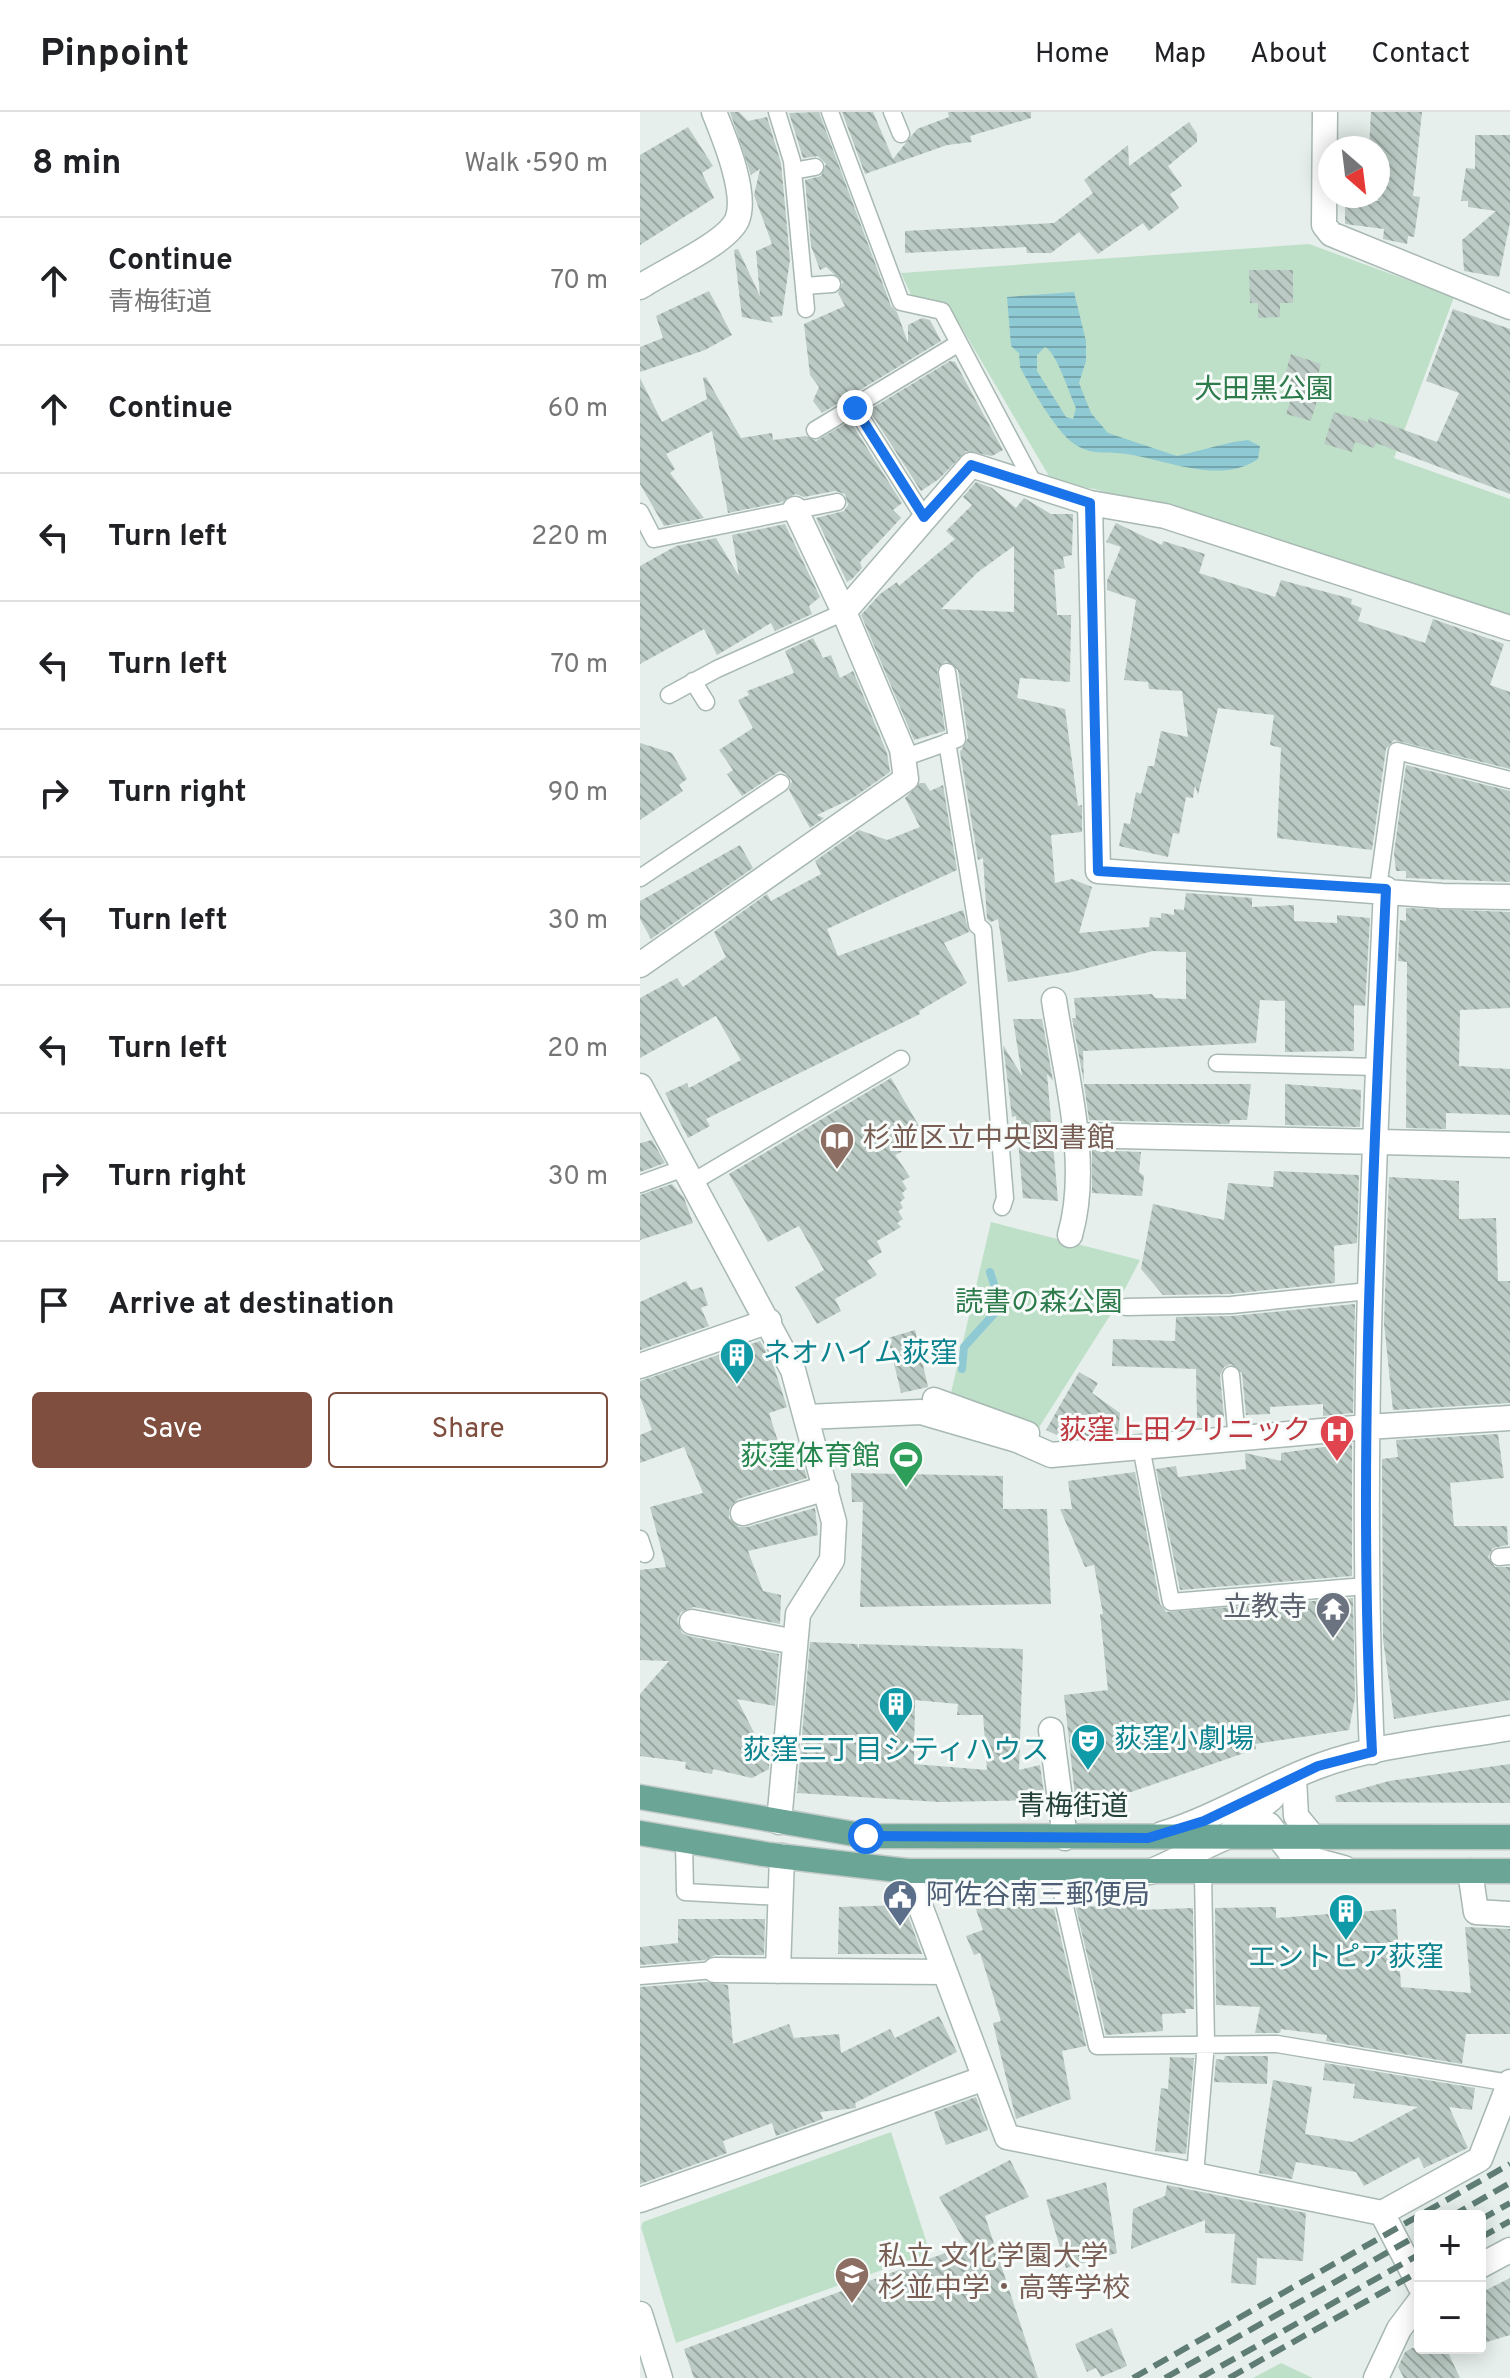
<!DOCTYPE html>
<html lang="en">
<head>
<meta charset="utf-8">
<style>
  body { margin:0; font-family:Overpass,"Noto Sans JP",sans-serif; background:#f2f2f2; color:#202124 }
  .controls { position:absolute; right:24px; bottom:24px; display:grid; overflow:hidden; border-radius:8px; box-shadow:0 4px 20px #0003 }
  .controls button { width:72px; height:72px; display:grid; place-items:center; padding:0; border:0; border-bottom:2px solid #e0e0e0; background:#fff; color:#202124; font:40px sans-serif }
  .compass { position:absolute; left:678px; top:24px; width:72px; height:72px; border-radius:50%; background:#fff; box-shadow:0 4px 20px #0003; rotate:152deg }
  .stop { position:absolute; width:24px; height:24px; margin:-18px; border:6px solid #1a73e8; border-radius:50%; background:#fff }
  .stop.end { background:#1a73e8; border-color:#fff; box-shadow:0 2px 8px #0008 }
  .list { margin:0; padding:0; list-style:none }
  h2 { display:flex; justify-content:space-between; align-items:center; height:104px; margin:0; padding:0 32px; font-size:34px }
  h2 small { font-size:26px; font-weight:400; color:#757577 }
  .list li { display:grid; grid-template-columns:52px 1fr auto; gap:24px; align-items:center; box-sizing:border-box; height:128px; padding:0 32px; border-top:2px solid #e0e0e0 }
  .list b { display:block; font-size:30px; white-space:nowrap }
  .list p { margin:0; font-size:26px; white-space:nowrap; color:#757577 }
  .list em { font-size:26px; font-style:normal; color:#757577 }
  .actions { display:flex; gap:16px; padding:24px 32px }
  .actions a { flex:1; padding:18px 0; border:2px solid #7f4e3f; border-radius:8px; text-align:center; font-size:28px; color:#7f4e3f }
  .actions .main { background:#7f4e3f; color:#fff }
  .icon { flex:none; width:44px; height:44px; fill:none; stroke:currentColor; stroke-width:2; stroke-linecap:round; stroke-linejoin:round }
  .map { position:relative; flex:none; width:870px; height:2266px; overflow:hidden }
  header { display:flex; align-items:center; gap:48px; box-sizing:border-box; height:112px; padding:0 40px; background:#fff; border-bottom:2px solid #e0e0e0 }
  header strong { font-size:38px }
  nav { display:flex; gap:44px; margin-inline-start:auto; font-size:28px }
  main { display:flex }
  aside { flex:1; background:#fff }
  .map>svg:first-child { display:block }
</style>
</head>
<body>
<header>
<strong>Pinpoint</strong>
<nav><a>Home</a><a>Map</a><a>About</a><a>Contact</a></nav>
</header>
<main>
<aside>
<h2>8 min<small>Walk · 590 m</small></h2>
<ul class="list">
<li><svg class="icon" aria-label="ahead" viewBox="0 0 24 24"><path d="M12 20V5M6 11l6-6 6 6"/></svg><div><b>Continue</b><p>青梅街道</p></div><em>70 m</em></li>
<li><svg class="icon" aria-label="ahead" viewBox="0 0 24 24"><path d="M12 20V5M6 11l6-6 6 6"/></svg><div><b>Continue</b></div><em>60 m</em></li>
<li><svg class="icon" aria-label="left" viewBox="0 0 24 24"><path d="M17 20v-9H6M10 6l-5 5 5 5"/></svg><div><b>Turn left</b></div><em>220 m</em></li>
<li><svg class="icon" aria-label="left" viewBox="0 0 24 24"><path d="M17 20v-9H6M10 6l-5 5 5 5"/></svg><div><b>Turn left</b></div><em>70 m</em></li>
<li><svg class="icon" aria-label="right" viewBox="0 0 24 24"><path d="M7 20v-9h11M14 6l5 5-5 5"/></svg><div><b>Turn right</b></div><em>90 m</em></li>
<li><svg class="icon" aria-label="left" viewBox="0 0 24 24"><path d="M17 20v-9H6M10 6l-5 5 5 5"/></svg><div><b>Turn left</b></div><em>30 m</em></li>
<li><svg class="icon" aria-label="left" viewBox="0 0 24 24"><path d="M17 20v-9H6M10 6l-5 5 5 5"/></svg><div><b>Turn left</b></div><em>20 m</em></li>
<li><svg class="icon" aria-label="right" viewBox="0 0 24 24"><path d="M7 20v-9h11M14 6l5 5-5 5"/></svg><div><b>Turn right</b></div><em>30 m</em></li>
<li><svg class="icon" aria-label="arrive" viewBox="0 0 24 24"><path d="M6 21V4h12l-3 4 3 4H6"/></svg><div><b>Arrive at destination</b></div></li>
</ul>
<div class="actions"><a class="main">Save</a><a>Share</a></div>
</aside>
<div class="map">
<svg width="870" height="2266" viewBox="0 0 870 2266">
  <defs>
    <pattern id="water-rules" width="6" height="5" patternUnits="userSpaceOnUse" patternTransform="scale(2)"><rect width="6" height="5" fill="#8ec9d4"/><path d="M0 2.5h6" fill="none" stroke="#74a5ad"/></pattern>
    <pattern id="building-back-hatch" width="6" height="6" patternUnits="userSpaceOnUse" patternTransform="scale(2)"><rect width="6" height="6" fill="#bbcac4"/><path d="M-1 5l2 2M0 0l6 6M5-1l2 2" fill="none" stroke="#98a6a0"/></pattern>
  </defs>
  <rect width="100%" height="100%" fill="#e6efeb"/>
  <path fill="#bfe0c8" d="M669,132L814,185L754,346L870,387V505L455,377L413,371L309,194L272,185L261,161Z
    M351,1110L500,1148L476,1194L398,1317L310,1285Z
    M251,2020L290,2141L36,2231L1,2115L3,2110Z
    M641,2251L673,2266H613Z"/>
  <path fill="url(#water-rules)" fill-rule="evenodd" d="M434,180L446,229V249L439,271L451,301L468,321L537,344L593,330L608,328L620,334L618,347C580,373 528,348 486,342C467,339 450,344 433,331C416,319 390,274 380,255L379,241L371,234L367,185ZM405,235C417,241 429,281 436,296L433,307L426,305L397,259V243Z"/>
  <g fill="none" stroke-linecap="round" stroke-linejoin="round">
    <path stroke="#8ec9d4" stroke-width="8" d="M322,1257L324,1235L361,1194L350,1160"/>
  </g>
  <path fill="url(#building-back-hatch)" fill-rule="evenodd" d="M90,0H99L108,9L127,5L141,51L150,147L142,204L130,205L133,211L102,205L94,138L98,137L120,184L116,139L132,132L114,83L120,57L111,63Z
    M179,0L251,194L257,200L268,231V213L282,206L290,208L301,229L182,301L173,289L179,275L170,263L164,212L205,194L198,181L203,170L186,155L180,158L171,134L165,68L181,64L186,52L178,44L163,46L149,1Z
    M202,0H233L253,47L277,17L309,5L308,0H391V6L330,24L332,30L307,33L225,62Z
    M731,0H782L773,84L780,85L774,125L768,124L767,132L743,127L744,117L705,112V87L738,89V36H729Z
    M549,10L557,22V30L528,54L542,74L530,82L539,96L509,119L503,111L458,142L439,120L411,141H387L386,135L265,141V119L414,111L453,81L444,68L488,33L489,54Z
    M48,15L73,54L62,61L74,86L0,133V43Z
    M835,23H870V110L859,165L824,159L822,128L856,99L828,95V89H821L826,56L835,57Z
    M609,158H653V191H640V205L618,206V191H610Z
    M69,179L92,223L65,238L0,260V235L23,226L16,204Z
    M813,197L870,217V382L736,331L734,336L715,330L712,340L684,332L694,300L728,310L729,305L797,330L819,281L786,269Z
    M651,242L681,252L677,267L683,268L671,309L646,302L656,272L643,269Z
    M310,249L315,250L363,338L352,344L326,339L299,367L281,379L229,298Z
    M66,265L101,326L132,321L133,328L166,324L176,329L210,309L262,391L253,398L261,406L220,450L222,456L212,467L207,470L176,406L204,399L208,393L205,382L195,379L164,385L155,382L142,390L88,401L72,319L26,342L35,357L30,361L64,406L24,414L0,372V266L22,310L67,287L63,266Z
    M336,370L352,376L376,396L384,386L411,402H433L432,443L423,445L425,456L414,458L417,503H431L430,570L380,566L377,586L425,597L438,694L442,693V720L411,723L415,771L432,767L452,775L439,821L509,815L510,805L521,806V801L534,803V797L544,798L546,781L612,786V795L654,793V809L697,811V803L730,806L725,894L714,893V939L645,940V889L620,888L616,931L443,939L444,971L432,906H436L434,886L512,882L515,886L546,887V840L513,839L432,860L368,870L358,807L351,810L347,807L343,746L338,748L320,640L328,626L318,558L306,549L297,557L305,619L274,628L221,503L240,482L257,470L259,474L315,427L306,419L332,393L323,385ZM374,434V500L301,497L338,460Z
    M476,411L522,433L523,429L565,442L559,461L635,485L641,468L712,487L711,492L722,496L718,509L785,531L793,507L864,532L850,573L870,580V657L754,628L746,637L732,738L637,726L641,636L630,633L634,603L578,596L558,683L555,673L553,686L546,685L539,722L533,721L528,745L479,734L484,711L490,712L496,680L501,682L508,654H514L521,619L548,625L542,579L509,577L508,570L484,568L496,488L467,478V469L481,435L466,430Z
    M145,412L180,485L169,494L172,502L135,519L131,511L77,543L64,517L0,552V454L36,434L76,426L99,464L92,423Z
    M173,526L183,546L191,543L200,566L213,559L247,641L250,660L213,686L177,703L184,706L170,716L149,678L152,669L146,662L140,659L102,684L87,662L93,658L79,638L113,616L98,588L109,583L107,579L154,561L145,539Z
    M0,631L32,641L47,667L39,673L43,679L0,708Z
    M766,653L870,679V770L766,766V759H756L754,741Z
    M280,671H285L290,679L303,673L317,758L187,817L198,844L323,798L329,820L304,831L327,871L279,899L280,902L66,1007L70,1014L48,1026L25,981L47,971L49,976L101,948L76,904L0,946V886L37,866L43,875L86,845L74,820L127,782L131,789L181,762L175,749L219,718L247,728L280,715L265,686Z
    M100,733L113,756L11,827L0,807V789Z
    M766,796L870,800V896L820,898L819,954L870,957V1003L806,1001V1017L766,1016L767,850L758,849L760,808L766,809Z
    M373,907H402L413,969L407,962L418,1089L383,1086L376,1004L372,1005L363,933L382,964Z
    M251,966L279,1014L262,1023L269,1036L255,1043L270,1065L262,1069L267,1077L262,1081L265,1086L260,1090L263,1096L258,1099L263,1107L257,1111L261,1115L237,1129L242,1140L227,1149L237,1163L195,1187L201,1199L177,1212L155,1175L184,1158L159,1114L128,1130L89,1062Z
    M444,972H611L607,1008H590L589,1012L449,1008Z
    M645,972L721,978L720,1015L645,1013Z
    M12,1028L25,1051L0,1060V1031Z
    M452,1038L501,1040L499,1060L504,1064L502,1084L452,1081Z
    M634,1059L719,1063L717,1131L694,1134L695,1171L590,1182L523,1183L501,1157L513,1092L584,1108L588,1071L633,1075Z
    M749,1065L819,1069V1107L856,1106L858,1169H870V1291L753,1298L744,1211Z
    M32,1072L44,1086L53,1111L0,1128V1083Z
    M46,1169L51,1178L62,1175L68,1193L61,1196L69,1214L0,1238V1190Z
    M715,1192L713,1301L683,1304V1292L630,1295V1302L606,1303L602,1261L591,1252L584,1255L580,1263L584,1305L557,1306L556,1257L472,1254L473,1227L535,1229L536,1205L592,1204Z
    M275,1218L288,1275L261,1281L248,1226Z
    M120,1229L133,1252L147,1295L129,1301L141,1339L158,1334L167,1366L98,1387L89,1397V1406L99,1415H107L175,1396L178,1423L108,1439L123,1479L141,1483L140,1512L54,1495L41,1500L37,1508L42,1521L48,1524L139,1542L135,1594L97,1587L129,1650V1657L112,1666L73,1657L72,1662L45,1657L46,1650L0,1644V1582L29,1549L0,1548V1458L26,1455L10,1395L63,1381L44,1335L0,1351V1323L12,1318L0,1285V1269Z
    M439,1260L458,1271L452,1281L480,1301L478,1322L425,1327L406,1318Z
    M858,1322L864,1366L810,1371L814,1414H867L868,1433L853,1436L848,1445L855,1455H870V1588L754,1607L743,1527L742,1347L758,1345L756,1328Z
    M712,1331V1464L540,1478L516,1357L536,1354L538,1365L606,1357L605,1341L641,1349V1341Z
    M495,1360L520,1492L526,1500L713,1486L715,1586L709,1618L615,1632L616,1637L491,1680H443L435,1684L424,1583L468,1578L460,1502H463L454,1453L445,1455L420,1397H432L428,1369Z
    M211,1361L363,1364V1397H407L411,1492L220,1495L223,1390H212Z
    M170,1530L217,1532L219,1537V1532L383,1537L379,1658L400,1653L405,1688L299,1690L157,1681ZM275,1588L318,1592L317,1603H343L347,1658L274,1652Z
    M870,1652V1691L696,1690L695,1684L749,1669Z
    M497,1790V1798L553,1796L554,1897H545L546,1901L522,1902L523,1919L466,1923L436,1796Z
    M264,1793L282,1842H198L199,1795Z
    M382,1795L414,1797L446,1934L422,1939L431,1987L376,2007L353,1911L361,1909L340,1841L334,1843L326,1824L343,1818L336,1797Z
    M636,1795V1806L756,1797L761,1875L831,1881L825,1815L870,1817V1922H826L822,1952L686,1929L687,1923L641,1917L640,1921H615L620,1895L576,1893L575,1796Z
    M38,1807H125L124,1843H75L65,1848L0,1853V1835L38,1831Z
    M66,1870L88,1873L93,1932L149,1912L154,1926L199,1922L201,1941L250,1917L255,1926L299,1904L317,1940L215,1991L216,1996L180,2000L183,2007L136,2024L132,2011L83,2029L87,2041L0,2072V1875Z
    M585,1944H628L627,1972L574,1970L576,1947L584,1948Z
    M530,1945L554,1946L546,2042L515,2039L521,1976L528,1977Z
    M685,1951L835,1976L832,1998L809,1995L828,2036L784,2056L779,2045L724,2074L716,2060L656,2050L652,2067L619,2061L633,1968L672,1975L665,2022L712,2030L778,1995L713,1986L715,1972L683,1968Z
    M336,1985L348,2018L306,2033L294,2000Z
    M370,2048L389,2085L345,2104L398,2266H54L44,2237L327,2133L299,2085Z
    M466,2070L477,2141L426,2156L406,2088Z
    M527,2073L666,2101L663,2149L617,2146L616,2173L591,2171L595,2122L565,2121V2108L491,2137L493,2097L525,2084Z
    M870,2166V2223L840,2232V2181Z
    M472,2216L487,2254L461,2265L456,2256L447,2260L435,2232Z
    M772,2236H806L820,2266H764L758,2255L765,2240Z"/>
  <g fill="none" stroke-linecap="round" stroke-linejoin="round">
    <g stroke="#a8b8b2" stroke-width="19">
      <path id="service" d="M137,0L152,49L166,197
        M190,0L261,190L302,199L395,374
        M252,0L261,22
        M153,59L175,55
        M164,174L192,172
        M215,296L284,405
        M175,318L319,231
        M0,400L14,427L197,390
        M53,569L66,590
        M29,583L77,557L204,500
        M307,630L337,813L343,818L365,1086L362,1095
        M263,646L317,627L307,560
        M0,766L141,671
        M738,776L757,639L870,668
        M577,951L738,955
        M51,1071L261,947
        M0,1072L44,1056
        M486,1195L591,1193L729,1179
        M591,1263L597,1327
        M501,1335L531,1490L726,1474
        M0,1427L5,1442
        M859,1445L870,1444
        M44,1729L45,1780L140,1785
        M417,1760L457,1934L637,1932L870,1971
        M0,1864L75,1858
        M555,2063L566,1931L563,1761"/>
    </g>
    <g stroke="#a8b8b2" stroke-width="25">
      <path id="pedestrian" d="M294,1287L388,1321"/>
    </g>
    <g stroke="#a8b8b2" stroke-width="27">
      <path id="minor" d="M685,0L684,113L691,122L870,195
        M0,175C23,159 86,132 97,108C108,82 84,25 74,0
        M450,391L458,759L802,784L870,785
        M204,500L331,353L450,391L525,404L870,516
        M0,853L266,667L262,637L204,500L155,397
        M414,888C425,962 451,1050 430,1123
        M0,974L153,1258L194,1410L192,1448L158,1502L139,1710
        M434,1023L870,1033
        M0,1254L129,1209
        M166,1305L281,1300L377,1328L411,1343L727,1315L870,1306
        M103,1401L186,1376
        M52,1510L155,1530
        M411,1618L425,1726
        M732,1640C719,1352 733,1064 746,777
        M267,1759L367,2025L742,2101L840,2047L870,1970
        M830,1759L836,1800L870,1802
        M75,1858L305,1860
        M138,1859L142,1744
        M0,2088L345,1966
        M742,2101L780,2174
        M840,2154L870,2138
        M0,2202L20,2266
        M736,2266L759,2217L780,2189"/>
    </g>
    <g stroke="#a8b8b2" stroke-width="27">
      <path id="tertiary" d="M654,1666L656,1704L674,1726
        M629,1713L652,1742L704,1756
        M522,1722C577,1705 625,1674 679,1654C739,1632 807,1627 870,1616
        M510,1760L584,1726L632,1686"/>
    </g>
    <g stroke="#c2cac8" stroke-width="27">
      <path id="primary" d="M0,1685L226,1724L870,1725
        M0,1721L130,1743L267,1759H870"/>
    </g>
    <use href="#service" stroke="#fff" stroke-width="16"/>
    <use href="#pedestrian" stroke="#fff" stroke-width="22"/>
    <use href="#minor" stroke="#fff" stroke-width="24"/>
    <use href="#tertiary" stroke="#fff" stroke-width="24"/>
    <use href="#primary" stroke="#6aa596" stroke-width="24"/>
    <path stroke="#5f7d75" stroke-width="6" stroke-dasharray="16 8" stroke-linecap="butt" d="M812,2104L870,2071
      M840,2108L870,2091
      M840,2126L870,2109
      M493,2266L870,2052
      M525,2266L780,2122
      M560,2266L780,2142
      M589,2266L780,2159"/>
  </g>
  <g fill="none" stroke-linecap="round" stroke-linejoin="round">
    <path stroke="#1a73e8" stroke-width="10" d="M215,296L284,405L331,353L450,391L458,759L746,777C733,1064 717,1352 732,1640L678,1654L564,1709L508,1726L226,1724"/>
  </g>
  <defs>
    <g id="library-pin" transform="scale(1.8)"><path d="M0 17L-7.5 6A9.5 9.5 0 1 1 7.5 6Z" fill="#8d6e63" stroke="#f7fbf9"/><path d="M-6-4Q-3-5.5-.7-3.5V5Q-3 3-6 4ZM6-4Q3-5.5 .7-3.5V5Q3 3 6 4Z" fill="#fff"/></g>
    <g id="building-pin" transform="scale(1.8)"><path d="M0 17L-7.5 6A9.5 9.5 0 1 1 7.5 6Z" fill="#0f9aa8" stroke="#f7fbf9"/><path d="M-4-6H4V6H1V3H-1V6H-4ZM-2.5-4.3h1.7v1.8h-1.7ZM.8-4.3h1.7v1.8H.8ZM-2.5-1h1.7V.8h-1.7ZM.8-1h1.7V.8H.8Z" fill="#fff"/></g>
    <g id="hospital-pin" transform="scale(1.8)"><path d="M0 17L-7.5 6A9.5 9.5 0 1 1 7.5 6Z" fill="#e0444e" stroke="#f7fbf9"/><path d="M-5-5h3v3.5h4V-5h3V5h-3V1.5h-4V5h-3Z" fill="#fff"/></g>
    <g id="stadium-pin" transform="scale(1.8)"><path d="M0 17L-7.5 6A9.5 9.5 0 1 1 7.5 6Z" fill="#2e9e5b" stroke="#f7fbf9"/><path d="M0-5a6.5 5 0 1 0 0 10a6.5 5 0 1 0 0-10ZM-3.5-1.8h7v3.6h-7Z" fill="#fff"/></g>
    <g id="temple-pin" transform="scale(1.8)"><path d="M0 17L-7.5 6A9.5 9.5 0 1 1 7.5 6Z" fill="#6b7280" stroke="#f7fbf9"/><path d="M0-6L5-2H3V0L6.5 2.5H4V6H1.5V3h-3V6H-4V2.5H-6.5L-3 0V-2H-5Z" fill="#fff"/></g>
    <g id="theatre-pin" transform="scale(1.8)"><path d="M0 17L-7.5 6A9.5 9.5 0 1 1 7.5 6Z" fill="#0f9aa8" stroke="#f7fbf9"/><path d="M-5-5.5Q0-4 5-5.5V0Q5 5 0 6Q-5 5-5 0ZM-3.3-2.5H-1v1.5H-3.3ZM1-2.5H3.3v1.5H1ZM-2.8 1Q0 5.5 2.8 1Z" fill="#fff"/></g>
    <g id="civic-pin" transform="scale(1.8)"><path d="M0 17L-7.5 6A9.5 9.5 0 1 1 7.5 6Z" fill="#5c6f8a" stroke="#f7fbf9"/><path d="M-.6-6.5H3V-4.5H.6V-3L4-1V1h2V6H-6V1h2V-1L-.6-3ZM-1.2 2.5V6h2.4V2.5Z" fill="#fff"/></g>
    <g id="school-pin" transform="scale(1.8)"><path d="M0 17L-7.5 6A9.5 9.5 0 1 1 7.5 6Z" fill="#8d6e63" stroke="#f7fbf9"/><path d="M0-5L7-2L0 1L-7-2ZM-4 1L0 2.5L4 1V4Q0 6-4 4Z" fill="#fff"/></g>
  </defs>
  <g fill-rule="evenodd">
    <use href="#library-pin" x="197" y="1028"/>
    <use href="#building-pin" x="97" y="1243"/>
    <use href="#hospital-pin" x="697" y="1320"/>
    <use href="#stadium-pin" x="266" y="1346"/>
    <use href="#temple-pin" x="693" y="1497"/>
    <use href="#building-pin" x="256" y="1592"/>
    <use href="#theatre-pin" x="448" y="1629"/>
    <use href="#civic-pin" x="260" y="1785"/>
    <use href="#building-pin" x="706" y="1799"/>
    <use href="#school-pin" x="212" y="2162"/>
  </g>
  <g text-anchor="middle" dominant-baseline="central" stroke-width="6" stroke-linejoin="round" paint-order="stroke">
    <g font-size="28" fill="#2d7a4b" stroke="#f7fbf9">
      <text x="624" y="279">大田黒公園</text>
      <text x="399" y="1192">読書の森公園</text>
    </g>
    <g font-size="28" fill="#785e54" stroke="#f7fbf9" text-anchor="start">
      <text x="223" y="1028">杉並区立中央図書館</text>
      <text x="238" y="2146">私立 文化学園大学<tspan x="238" dy="32">杉並中学・高等学校</tspan></text>
    </g>
    <g font-size="28" fill="#0d838f" stroke="#f7fbf9" text-anchor="start">
      <text x="123" y="1243">ネオハイム荻窪</text>
      <text x="474" y="1629">荻窪小劇場</text>
      <text x="256" y="1640" text-anchor="middle">荻窪三丁目シティハウス</text>
      <text x="706" y="1847" text-anchor="middle">エントピア荻窪</text>
    </g>
    <g font-size="28" fill="#be3a42" stroke="#f7fbf9" text-anchor="end">
      <text x="671" y="1320">荻窪上田クリニック</text>
    </g>
    <g font-size="28" fill="#27864d" stroke="#f7fbf9" text-anchor="end">
      <text x="240" y="1346">荻窪体育館</text>
    </g>
    <g font-size="28" fill="#5b616d" stroke="#f7fbf9" text-anchor="end">
      <text x="667" y="1497">立教寺</text>
    </g>
    <g font-size="28" fill="#24423a" stroke="#f7fbf9">
      <text x="433" y="1696">青梅街道</text>
    </g>
    <g font-size="28" fill="#4e5e75" stroke="#f7fbf9" text-anchor="start">
      <text x="286" y="1785">阿佐谷南三郵便局</text>
    </g>
  </g>
</svg>
<div class="controls">
<button>+</button>
<button>−</button>
</div>
<svg class="compass" viewBox="-18 -18 36 36"><path d="M0-13l5 13h-10z" fill="#e53935"/><path d="M0 13l5-13h-10z" fill="#757577"/></svg>
<div class="stop" style="left:226px;top:1724px"></div>
<div class="stop end" style="left:215px;top:296px"></div>
</div>
</main>
</body>
</html>
